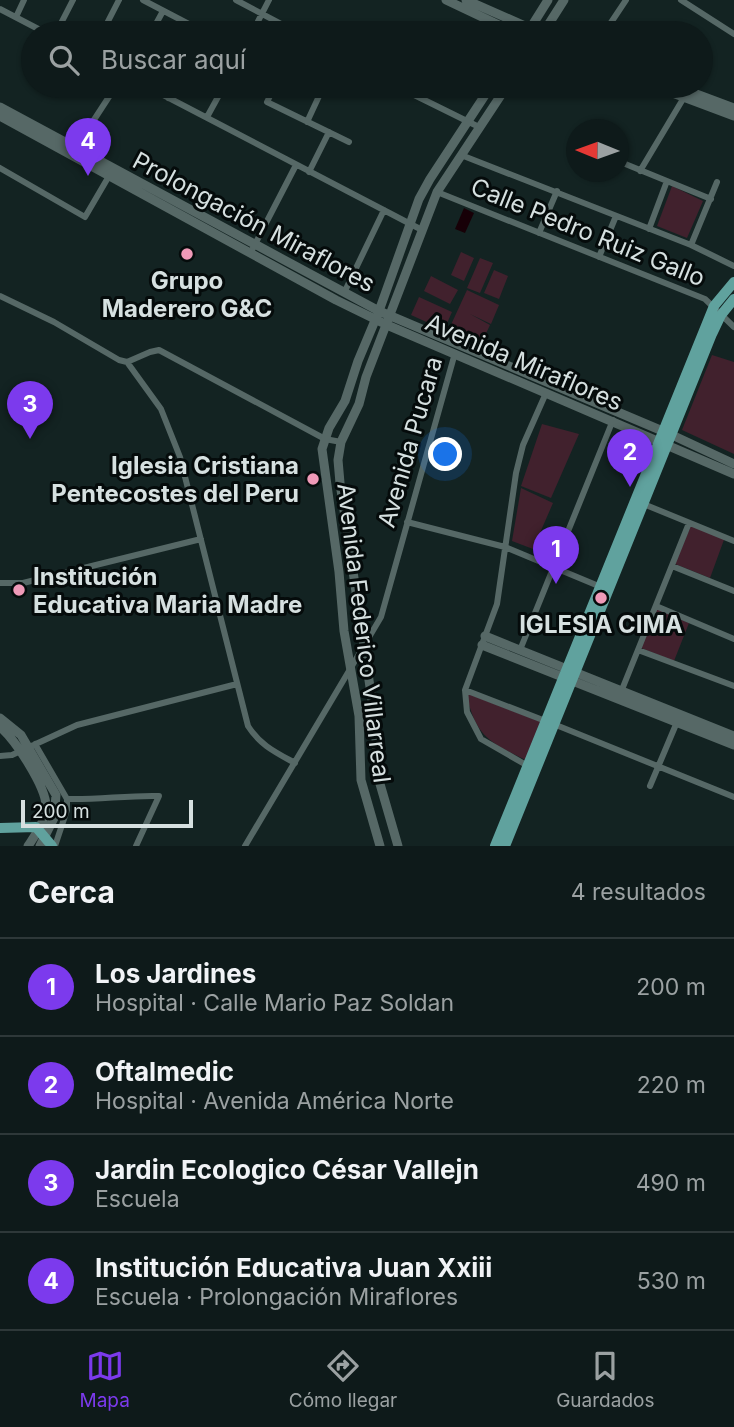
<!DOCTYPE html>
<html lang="es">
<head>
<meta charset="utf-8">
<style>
  body { margin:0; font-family:Inter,sans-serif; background:#172323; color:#f1f3f6 }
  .compass { position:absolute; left:566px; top:119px; width:63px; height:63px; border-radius:50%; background:#0e1a1a; box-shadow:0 2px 5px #0004; rotate:271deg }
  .scale { position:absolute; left:21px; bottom:18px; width:172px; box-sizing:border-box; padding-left:7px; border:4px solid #d6e0e0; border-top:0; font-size:19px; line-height:24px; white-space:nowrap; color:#d6e0e0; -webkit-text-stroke:5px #050b0b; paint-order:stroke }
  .you { position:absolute; left:446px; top:455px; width:24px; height:24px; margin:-18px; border:5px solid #fff; border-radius:50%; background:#1a73e8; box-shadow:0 0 0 10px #1a73e833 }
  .badge { display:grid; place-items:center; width:46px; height:46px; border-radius:50%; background:#7c3aed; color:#fff; font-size:23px; font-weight:700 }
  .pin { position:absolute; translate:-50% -58px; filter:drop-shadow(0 2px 4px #0008) }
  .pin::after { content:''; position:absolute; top:37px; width:24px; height:21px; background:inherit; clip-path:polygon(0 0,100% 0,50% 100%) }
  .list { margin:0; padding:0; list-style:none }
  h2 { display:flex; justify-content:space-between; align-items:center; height:91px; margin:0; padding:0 28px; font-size:30px }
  h2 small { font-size:23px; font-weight:400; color:#9ba1a2 }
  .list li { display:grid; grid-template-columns:46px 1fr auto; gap:21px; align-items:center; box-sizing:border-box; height:98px; padding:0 28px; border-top:2px solid #2e3839 }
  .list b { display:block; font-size:26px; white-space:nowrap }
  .list p { margin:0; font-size:23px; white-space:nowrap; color:#9ba1a2 }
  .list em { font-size:23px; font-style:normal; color:#9ba1a2 }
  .icon { flex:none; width:38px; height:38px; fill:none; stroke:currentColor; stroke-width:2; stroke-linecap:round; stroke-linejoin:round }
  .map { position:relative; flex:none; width:734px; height:846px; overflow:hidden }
  .search { position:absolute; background:#0e1a1a; box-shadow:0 2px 5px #0004; left:21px; right:21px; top:21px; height:77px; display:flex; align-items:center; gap:18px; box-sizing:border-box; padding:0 24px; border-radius:38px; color:#9ba1a2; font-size:26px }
  .sheet { height:483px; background:#0e1a1a }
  nav { display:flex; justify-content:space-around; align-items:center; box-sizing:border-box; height:98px; border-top:2px solid #2e3839; background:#0e1a1a; font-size:19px; color:#9ba1a2 }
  nav a { display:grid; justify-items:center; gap:4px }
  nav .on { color:#7c3aed }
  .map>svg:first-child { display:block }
</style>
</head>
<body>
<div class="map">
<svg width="734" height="846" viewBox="0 0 734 846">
  <rect width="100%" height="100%" fill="#132322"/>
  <path fill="#41212d" d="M672,186L703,201L687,238L657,226Z
    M461,252L474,258L464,281L451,275Z
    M480,258L493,263L480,293L467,288Z
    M494,270L508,276L499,299L484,293Z
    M431,276L458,290L450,304L424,291Z
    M467,290L499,305L491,324L470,314L490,325L481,344L449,329Z
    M419,297L452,312L444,330L411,315Z
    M712,355L734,362V454L682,430Z
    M542,424L579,434L551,498L521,486Z
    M521,488L553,503L533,549L512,541Z
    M692,523L725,537L710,578L675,564Z
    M657,609L689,623L674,661L641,648Z
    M466,693L541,722L526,760C488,742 476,736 466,693Z"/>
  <path fill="#170007" d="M464,208L474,213L465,233L455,229Z"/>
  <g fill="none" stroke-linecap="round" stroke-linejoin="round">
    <path stroke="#566866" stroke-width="6" d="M143,0L206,33
      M236,0L298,33
      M681,0L734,34
      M0,9L46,33
      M16,17L24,0
      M56,33L73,0
      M102,33L119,0
      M151,33L163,11
      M252,33L269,0
      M604,33L626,0
      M146,86L422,230
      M275,86L267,102L349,142
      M304,86L320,94L307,122
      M396,86L479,127
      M168,98L175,86
      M207,117L224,86
      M75,149L116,86
      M461,155L691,245L734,266
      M618,161L711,199
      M0,168L85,217L109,176
      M640,171L686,94
      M309,172L329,132
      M437,192L705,299L734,327
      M649,229L667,181
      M539,233L557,191
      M691,245L717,182
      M251,252L296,165
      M599,257L616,216
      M344,293L384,210
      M0,296L54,322L119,360L127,362L150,352L159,350L325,439L341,442
      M127,362L161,409L180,457L248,726C260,745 275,752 295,763
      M641,503L734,541
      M407,522L505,547L601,587
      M672,566L734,591
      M0,583H23L201,539
      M656,606L734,639
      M520,650L613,420
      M638,650L734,686
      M465,690L561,727L734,797
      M621,692L689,523
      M35,744L67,799V810L55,846
      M0,756L12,755L77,725L237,684
      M528,766L481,739L467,712L465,690L497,604L516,473L523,445L546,393
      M650,786L677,722
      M67,799C98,800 128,795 159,796L136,846
      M245,846L381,617L455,353"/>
    <path stroke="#566866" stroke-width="9" d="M446,0L516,33
      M466,0L541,33
      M528,32L548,0
      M543,33L564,0
      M654,86L734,116
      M675,86L734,108
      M0,107L379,311L672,435L734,464
      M0,116L336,300L387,325L734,474
      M485,636L734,736
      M482,645L734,745
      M0,718L21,735L56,795L54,818L40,846
      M0,727C15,739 46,787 46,806C45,822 36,834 28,846
      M380,846L361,780L359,716L344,631L339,572L322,449L329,428L345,401L358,361L379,311L419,199L430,179L491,86
      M398,846L378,777L375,721L340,483L338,460L341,442L359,404L366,377L437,192L507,86"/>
    <path stroke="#60a29e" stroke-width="10" d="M0,828L36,827L52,846
      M495,846L714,306L734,282
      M505,846L712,334L721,315L734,299"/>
  </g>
  <g fill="#ef9ab8" stroke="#050b0b" stroke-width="2.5">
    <circle cx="187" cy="254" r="7"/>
    <circle cx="313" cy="479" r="7"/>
    <circle cx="19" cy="590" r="7"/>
    <circle cx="601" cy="598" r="7"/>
  </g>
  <g text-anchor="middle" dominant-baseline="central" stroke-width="6" stroke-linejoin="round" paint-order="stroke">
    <g font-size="24" fill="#d6e0e0" stroke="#050b0b">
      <text transform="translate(254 222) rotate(28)">Prolongación Miraflores</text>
      <text transform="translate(588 232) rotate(22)">Calle Pedro Ruiz Gallo</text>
      <text transform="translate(524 362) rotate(23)">Avenida Miraflores</text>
      <text transform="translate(410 442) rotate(-74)">Avenida Pucara</text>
      <text transform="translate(364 633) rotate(83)">Avenida Federico Villarreal</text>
    </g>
    <g font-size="24" font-weight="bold" fill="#d6e0e0" stroke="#050b0b">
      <text x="187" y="280">Grupo<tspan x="187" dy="28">Maderero G&amp;C</tspan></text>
      <text x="299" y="465" text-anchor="end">Iglesia Cristiana<tspan x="299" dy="28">Pentecostes del Peru</tspan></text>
      <text x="33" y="576" text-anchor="start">Institución<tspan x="33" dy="28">Educativa Maria Madre</tspan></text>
      <text x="601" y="624">IGLESIA CIMA</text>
    </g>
  </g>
</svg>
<svg class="compass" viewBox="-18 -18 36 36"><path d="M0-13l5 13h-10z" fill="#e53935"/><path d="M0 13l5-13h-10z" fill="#9ba1a2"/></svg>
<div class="scale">200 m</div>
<div class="you"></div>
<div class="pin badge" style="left:556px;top:584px">1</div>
<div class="pin badge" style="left:630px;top:487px">2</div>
<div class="pin badge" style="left:30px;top:439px">3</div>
<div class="pin badge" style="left:88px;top:176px">4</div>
<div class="search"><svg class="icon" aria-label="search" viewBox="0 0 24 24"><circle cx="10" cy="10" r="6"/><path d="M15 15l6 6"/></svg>Buscar aquí</div>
</div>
<section class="sheet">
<h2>Cerca<small>4 resultados</small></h2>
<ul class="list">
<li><span class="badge">1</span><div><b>Los Jardines</b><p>Hospital · Calle Mario Paz Soldan</p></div><em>200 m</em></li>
<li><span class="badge">2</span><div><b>Oftalmedic</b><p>Hospital · Avenida América Norte</p></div><em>220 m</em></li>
<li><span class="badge">3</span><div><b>Jardin Ecologico César Vallejn</b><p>Escuela</p></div><em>490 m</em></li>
<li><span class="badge">4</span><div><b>Institución Educativa Juan Xxiii</b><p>Escuela · Prolongación Miraflores</p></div><em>530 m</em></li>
</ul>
</section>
<nav>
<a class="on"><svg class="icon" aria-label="map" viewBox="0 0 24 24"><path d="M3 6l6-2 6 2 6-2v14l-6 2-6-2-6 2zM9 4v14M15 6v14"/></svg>Mapa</a>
<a><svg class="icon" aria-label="directions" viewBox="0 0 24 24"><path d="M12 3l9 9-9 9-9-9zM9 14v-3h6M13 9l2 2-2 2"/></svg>Cómo llegar</a>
<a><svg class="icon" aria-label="saved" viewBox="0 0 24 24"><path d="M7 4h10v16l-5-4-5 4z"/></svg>Guardados</a>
</nav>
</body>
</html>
